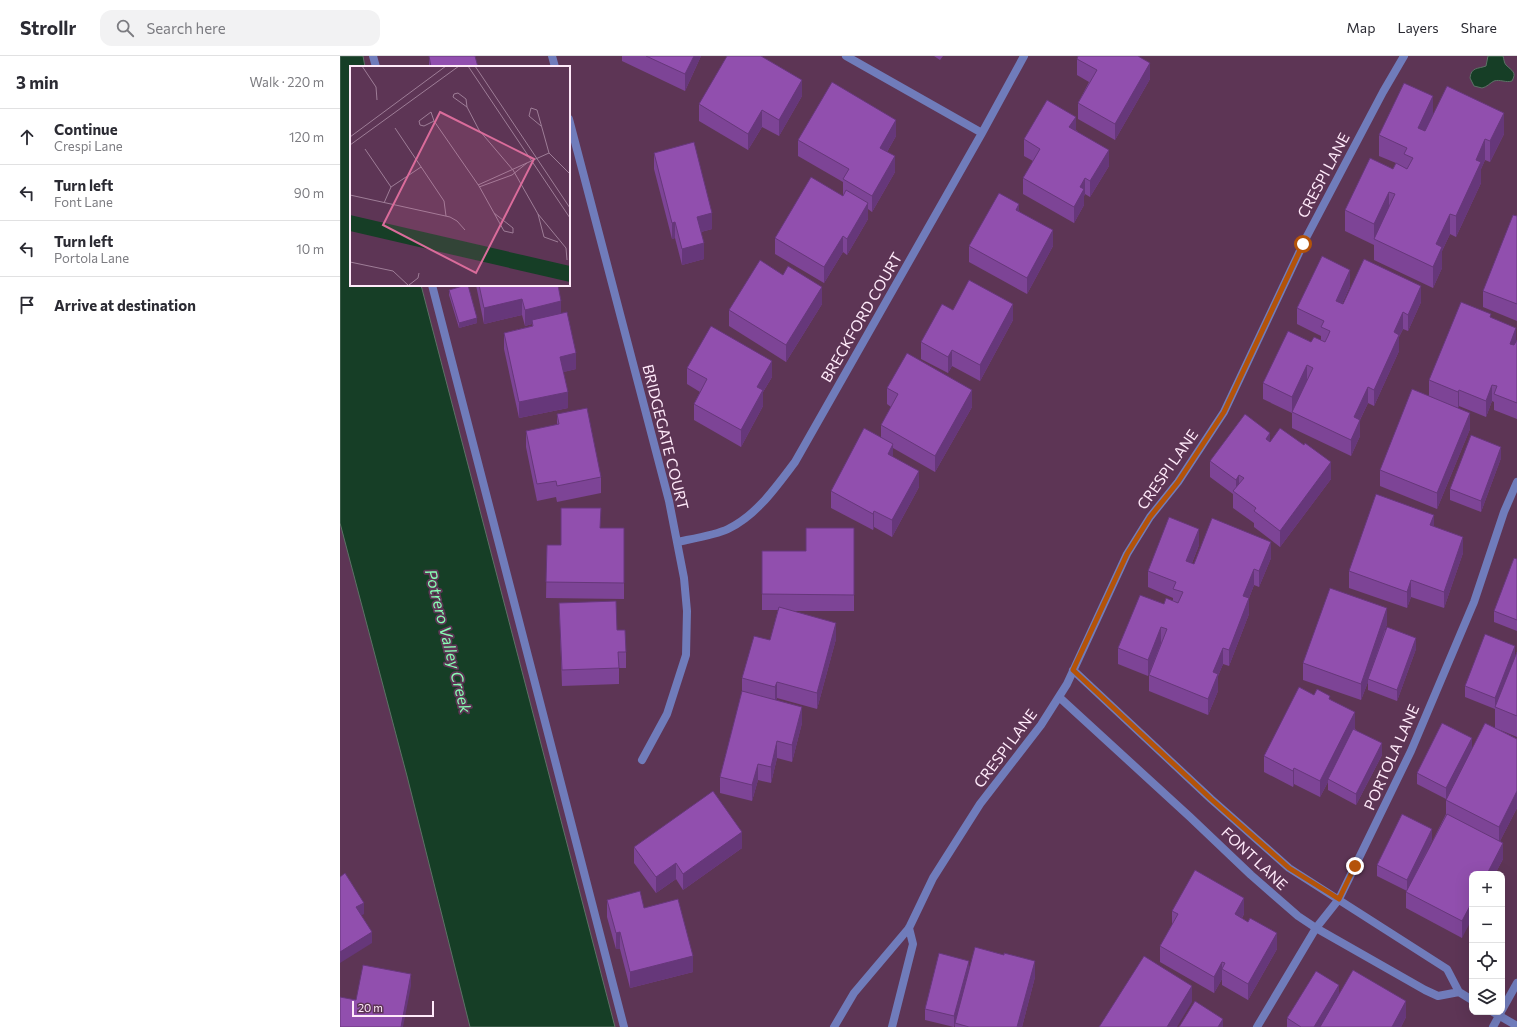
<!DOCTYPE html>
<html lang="en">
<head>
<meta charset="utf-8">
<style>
  body { margin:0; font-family:Commissioner,sans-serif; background:#f2f2f3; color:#2b2b33 }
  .controls { position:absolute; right:12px; bottom:12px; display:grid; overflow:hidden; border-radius:8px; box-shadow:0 4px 16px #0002 }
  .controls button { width:36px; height:36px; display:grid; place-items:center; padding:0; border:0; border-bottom:1px solid #e1e1e2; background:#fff; color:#2b2b33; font:20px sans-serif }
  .scale { position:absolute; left:12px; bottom:10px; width:82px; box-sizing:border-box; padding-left:4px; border:2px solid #ffeafa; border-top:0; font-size:11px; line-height:14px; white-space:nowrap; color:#ffeafa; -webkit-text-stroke:3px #5d3555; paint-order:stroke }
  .stop { position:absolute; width:12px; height:12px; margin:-9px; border:3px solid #b45309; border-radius:50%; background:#fff }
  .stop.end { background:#b45309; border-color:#fff; box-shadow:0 1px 4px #0008 }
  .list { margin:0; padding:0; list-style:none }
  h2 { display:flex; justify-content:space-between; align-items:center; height:52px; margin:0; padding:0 16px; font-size:17px }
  h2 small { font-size:13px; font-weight:400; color:#7c7c81 }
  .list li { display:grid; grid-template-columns:26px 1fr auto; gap:12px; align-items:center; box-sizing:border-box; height:56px; padding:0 16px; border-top:1px solid #e1e1e2 }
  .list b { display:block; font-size:15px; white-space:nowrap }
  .list p { margin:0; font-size:13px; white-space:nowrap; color:#7c7c81 }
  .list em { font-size:13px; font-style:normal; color:#7c7c81 }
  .icon { flex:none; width:22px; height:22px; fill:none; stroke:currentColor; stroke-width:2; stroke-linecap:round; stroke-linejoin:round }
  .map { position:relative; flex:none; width:1177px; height:971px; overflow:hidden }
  header { display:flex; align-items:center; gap:24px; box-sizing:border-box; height:56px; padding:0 20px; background:#fff; border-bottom:1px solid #e1e1e2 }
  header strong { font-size:19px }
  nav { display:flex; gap:22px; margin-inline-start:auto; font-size:14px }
  .search { width:280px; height:36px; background:#f2f2f3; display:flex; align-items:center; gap:10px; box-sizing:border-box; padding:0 14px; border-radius:12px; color:#7c7c81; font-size:15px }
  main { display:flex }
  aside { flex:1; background:#fff }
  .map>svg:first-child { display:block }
</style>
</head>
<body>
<header>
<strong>Strollr</strong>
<div class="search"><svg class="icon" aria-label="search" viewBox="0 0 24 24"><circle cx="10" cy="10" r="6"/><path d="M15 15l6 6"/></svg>Search here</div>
<nav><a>Map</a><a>Layers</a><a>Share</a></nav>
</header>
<main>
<aside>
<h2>3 min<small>Walk · 220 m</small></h2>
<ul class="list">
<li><svg class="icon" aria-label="ahead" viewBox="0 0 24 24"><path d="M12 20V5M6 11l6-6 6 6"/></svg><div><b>Continue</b><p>Crespi Lane</p></div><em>120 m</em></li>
<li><svg class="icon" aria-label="left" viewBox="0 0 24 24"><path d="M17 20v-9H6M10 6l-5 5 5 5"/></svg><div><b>Turn left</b><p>Font Lane</p></div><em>90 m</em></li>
<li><svg class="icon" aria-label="left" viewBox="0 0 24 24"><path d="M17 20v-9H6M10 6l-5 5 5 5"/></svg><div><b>Turn left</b><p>Portola Lane</p></div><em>10 m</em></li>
<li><svg class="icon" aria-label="arrive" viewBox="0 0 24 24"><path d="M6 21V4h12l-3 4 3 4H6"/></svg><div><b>Arrive at destination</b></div></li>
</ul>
</aside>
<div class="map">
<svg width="1177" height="971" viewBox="0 0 1177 971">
  <rect width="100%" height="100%" fill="#5d3555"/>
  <path fill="#163e26" stroke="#5c7266" d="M0,0H23L25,11H11V229H81L275,971H130L67,720L0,467Z
    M1148,0H1163C1164,3 1164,7 1166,9C1172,15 1177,16 1172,25C1166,27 1160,23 1154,25C1150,27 1147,31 1142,32L1134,30L1130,22C1131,11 1138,13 1146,10Z"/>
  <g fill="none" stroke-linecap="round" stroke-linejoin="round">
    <path stroke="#707cbb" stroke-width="8" d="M33,0L36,11
      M92,229C154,477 222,723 284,971"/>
    <path stroke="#707cbb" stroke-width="8" d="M212,0L215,11
      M506,0L642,77
      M229,63L329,445L344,522L347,555L346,599L327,658L302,704
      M337,486C351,483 376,479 388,473C417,459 436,431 455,406L642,77L684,0
      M733,614L871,743L949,812L1107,913L1119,936L1132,944
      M719,641L850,761L911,819L958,860L976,872L1085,934L1098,940L1119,936
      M1153,956L1177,970
      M494,971L514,937L569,872L593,822L640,748L701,669L727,628L787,498L810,461L838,426L884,356L966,182L1043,36L1064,0
      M552,971L573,888L569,872
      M917,971L976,872L999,843L1071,695L1134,546L1164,456L1177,426"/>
    <path stroke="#707cbb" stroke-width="8" d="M1162,954L1177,927
      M1153,971L1161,956"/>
  </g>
  <path fill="#7d4496" d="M89,0L138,11H89Z
    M282,0H361L345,35L282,5Z
    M594,0H603L600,4Z
    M737,3L810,23L775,84L738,63V47L749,26L737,19Z
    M462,40L439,80L422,71L408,94L359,65V48Z
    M1093,60L1164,78L1150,106L1145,104L1141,113V127L1116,181L1110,178L1102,195V212L1093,232L1034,204V189L1005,175V154L1053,113L1056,107L1039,100V79Z
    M736,74L769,110L750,141L745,138L744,140V149L734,167L683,138V122L693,105L684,100V83Z
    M556,80L547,96L555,116L532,156L528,153V163L507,199L503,196L484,227L435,198V182L503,140V126L458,100V84Z
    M314,97L372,173L361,176L364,203L342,209L335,182L332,183L314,113Z
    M679,155L713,190L687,238L629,206V190Z
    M1177,160V265L1143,251V235Z
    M136,229H218L221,257L236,313L223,316L228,352L179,362L164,293V277L192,270V268L185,270L182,259L144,268Z
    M1010,230L1002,248H1003L1081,246L1068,275L1063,273L1059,281V295L1034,350L1028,347L1020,364V380L1011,400L952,372V357L923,343V327L971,286L981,284V280L957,268V252Z
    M109,234L137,267L119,272L109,239Z
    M482,248L446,306L389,270V254Z
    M613,254L673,264L640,325L612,310L608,317L581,303V286Z
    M1151,262L1176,285L1177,284V363L1154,354V346L1152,345L1146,361L1119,350L1118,352L1130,373L1097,453L1040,430V414L1089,340V324Z
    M347,312L432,321L423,336V350L401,391L354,364V348L360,336L347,328Z
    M547,332L632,351L595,416L553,392V401L579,431L552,481L534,471L533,474L491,452V435L541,382V369L551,351L547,348Z
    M217,358L261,421V437L217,446L216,441L197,445L186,391V375L217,369Z
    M930,386L991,423L940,491L914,471V467L893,452V438L870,421V405Z
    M1161,402L1141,456L1110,444V433Z
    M1094,471L1123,497L1104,552L1071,541L1067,552L1009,532V515Z
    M261,472H284V543L206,542L207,489H221Z
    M514,472V555H452L496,583L477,653L437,642L436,644L462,667L452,706L437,702L431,727L418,724L412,745L380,737V721L402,636V622L430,584L438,554H422V495H466Z
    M859,489L852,507L854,508L931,502L919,531L914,529L909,542V558L889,610L883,608L878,620V635L868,659L809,635V619L822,587L808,620L778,608V592L824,548L833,545V542L808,531V515Z
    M1177,503V575L1154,566V555Z
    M219,547L277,574L286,596V612H279V628L222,630Z
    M1047,568L1045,574L1076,593L1057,645L1028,634V626L1021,644L963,624V607Z
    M1177,596V681L1158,673L1177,683V752L1160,785L1163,803L1155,818H1132L1122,882L1066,852V836L1067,835L1037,820V809L1092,784L1080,810L1106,758V744L1155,672V653L1125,641V630L1175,601Z
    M974,639L990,643L1015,672V673L1042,699L1016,749L988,734V726L980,741L954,728L953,731L924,716V700Z
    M1132,693L1106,743L1077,728V717Z
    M294,791L402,792L343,834L336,823L316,837L294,807Z
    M267,844L353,916L290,932L280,893H276L267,861Z
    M832,855L904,858L902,862L937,893L908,944L882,929V923L874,937L820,906V890L832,869Z
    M629,915L695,921L682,971H615V968L614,971L585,964V953Z
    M999,937L1066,961L1061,971H947V962Z"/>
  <path fill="#66377a" d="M354,0H361L345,35V18Z
    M810,7V23L775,84V68Z
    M462,24V40L439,80V64Z
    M1093,40V61L1078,92V72Z
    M422,54V71L408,94V78Z
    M1164,57V78L1150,106V85Z
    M736,61V77L729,71Z
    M556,64V80L540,108V92Z
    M1145,83V104L1141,113V127L1116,181V160L1136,104Z
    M769,94V110L750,141V125Z
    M555,100V116L532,156V140Z
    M745,122V138L744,140V149L734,167V151L740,131Z
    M1049,136V156L1034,183V168Z
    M528,147V163L507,199V183Z
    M679,148V164L676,154Z
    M372,157V173L357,177V161Z
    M1110,158V178L1102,195V212L1093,232V211L1096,188Z
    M335,166V182L332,183V167Z
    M713,174V190L687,238V222Z
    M503,180V196L484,227V211Z
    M364,187V203L342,209V193Z
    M1010,214V230L996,261V245Z
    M1081,230V246L1068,275V259Z
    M482,231V248L446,306V289Z
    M182,243V259L144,268V252Z
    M221,245V261L192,264V268L185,270V254Z
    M673,248V264L640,325V309Z
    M1063,256V273L1059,281V295L1034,350V334L1054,276Z
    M137,262V267L119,272V267Z
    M1176,272V288L1170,304V288Z
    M612,294V310L608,317V301Z
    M236,297V313L220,317V301Z
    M432,305V321L423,336V350L401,391V374L417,331Z
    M967,309V325L952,357V341Z
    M1152,329V345L1146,361V345Z
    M1028,331V347L1014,376L1020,364V380L1011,400V384L1014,361Z
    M632,334V351L595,416V400Z
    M1119,334V350L1118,352V336Z
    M228,336V352L179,362V346Z
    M1130,357V373L1097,453V437Z
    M930,377V393L926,383Z
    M553,388V404L548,398Z
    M1161,391V402L1141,456V445Z
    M991,406V423L940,491V475Z
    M579,415V431L552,481V464Z
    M899,419V435L896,437V424Z
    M534,455V471L533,474V458Z
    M1094,459V475L1090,469Z
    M859,473V489L846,522V505Z
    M1123,481V497L1104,552V536Z
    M931,486V502L919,531V515Z
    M914,513V529L909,542V558L889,610V594L903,540Z
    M1071,524V541L1067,552V536Z
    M1047,552V568L1028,623V626L1021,644V628Z
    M496,567V583L477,653V637Z
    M821,571V587L808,620V604Z
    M1076,582V593L1057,645V634Z
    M1175,590V601L1155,651V653V642Z
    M883,592V608L878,620V635L868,659V643L873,616Z
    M437,626V642L435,647V631Z
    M462,651V667L452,706V689Z
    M1015,656V672L989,724L988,723V726L980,741V725Z
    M1132,682V693L1106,743V732Z
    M437,685V702L431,727V711Z
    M1042,687V699L1016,749V738Z
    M418,708V724L412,745V729Z
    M954,712V728L953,731V715Z
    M1177,735V752L1159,787V771Z
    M1092,773V784L1067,835V824Z
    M402,776V792L343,834V818Z
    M1163,787V803L1155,818H1147Z
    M336,807V823L316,837V821Z
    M904,842V858L895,874V858Z
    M1132,846V863L1122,882V865Z
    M24,847V858L16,863V851Z
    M32,876V887L0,907V896Z
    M280,876V893H276V877Z
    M937,877V893L908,944V928Z
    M353,900V916L290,932V916Z
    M629,905V916L614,971V960Z
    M695,905V921L682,971H677Z
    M882,906V923L874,937V921Z
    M71,918V930L63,971H61Z
    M999,929V940L981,971H974Z
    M852,930V946L837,971H827Z
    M1066,945V961L1061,971H1052Z
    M883,963V971H878Z"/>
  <path fill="#914fae" stroke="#66377a" d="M89,0H135L138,11H91Z
    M306,0H354L345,18Z
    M387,0H421L462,24L439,64L422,54L408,78L359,48Z
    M738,0H798L810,7L775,68L738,47L757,14L737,3Z
    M492,26L556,64L540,92L555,100L532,140L503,123L509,113L458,84Z
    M1064,27L1093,40L1078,72L1085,75L1107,30L1164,57L1150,85L1145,83L1136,104L1141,106L1116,160L1110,158L1096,188L1102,191L1093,211L1034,183L1055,138L1049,136L1034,168L1005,154L1030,102L1053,113L1056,107L1067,113L1073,102L1064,98L1067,92L1039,79Z
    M707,44L736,61L729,71L769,94L750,125L745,122L740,131L744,133L734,151L683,122L700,93L684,83Z
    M354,86L372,157L357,161L364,187L342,193L335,166L332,167L314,97Z
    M471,121L503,140L506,134L528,147L507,183L503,180L484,211L435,182Z
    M659,137L679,148L676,154L713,174L687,222L629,190Z
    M1173,159L1177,160V248L1143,235Z
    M982,200L1010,214L996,245L1003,248L1024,203L1081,230L1068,259L1063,256L1054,276L1059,279L1034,334L1028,331L1014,361L1020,364L1011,384L952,356L973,312L967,309L952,341L923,327L948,275L971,286L974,281L985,286L988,280L990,275L981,271L984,265L957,252Z
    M420,204L443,219L448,210L482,231L446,289L389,254Z
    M629,224L673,248L640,309L612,294L608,301L581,286L602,248L613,254Z
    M126,229H128L137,262L119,267L109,234Z
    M139,229H218L221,245L185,254L182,243L144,252Z
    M1121,246L1151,258L1150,261L1176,272L1170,288L1174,289L1177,284V347L1154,338L1157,330L1152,329L1146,345L1119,334L1118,336L1089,324Z
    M227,256L236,297L220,301L228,336L179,346L164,277L193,270L192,264Z
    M371,270L432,305L417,331L423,334L401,374L354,348L367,323L347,312Z
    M567,297L632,334L595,400L541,369L558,338L547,332Z
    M1072,333L1130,357L1097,437L1040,414Z
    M247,352L261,421L217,430L216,425L197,428L186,375L219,368L217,358Z
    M905,358L930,377L926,383L930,386L940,372L964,389L965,387L991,406L940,475L914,455L916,452L893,435L904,422L899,419L896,424L870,405Z
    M524,372L553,388L548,398L579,415L552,464L534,455L533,458L491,435Z
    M1131,379L1161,391L1141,445L1110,433Z
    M1036,438L1094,459L1090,469L1123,481L1104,536L1071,524L1067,536L1009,515Z
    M221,452H261L260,472H284V527L206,526L207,489H221Z
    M829,461L859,473L846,505L854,508L872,462L931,486L919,515L914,513L903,540L909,542L889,594L883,592L873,616L878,618L868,643L809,619L827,573L821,571L808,604L778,592L800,539L824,548L826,542L838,547L843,536L833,533L836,526L808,515Z
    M466,472H514V539L422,538V495H466Z
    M1174,502L1177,503V564L1154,555Z
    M990,532L1047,552L1021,628L963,607Z
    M276,545L277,574H285L286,596H278L279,612L222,614L219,547Z
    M439,551L496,567L477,637L437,626L435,631L402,622L414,580L430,584Z
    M1047,571L1076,582L1057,634L1028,623Z
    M1145,578L1175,590L1155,642L1125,630Z
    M1177,596V660L1155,651Z
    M959,631L974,639L977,633L990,640L989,643L1015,656L980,725L954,712L953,715L924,700Z
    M402,635L462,651L452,689L437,685L431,711L418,708L412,729L380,721Z
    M1102,667L1132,682L1106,732L1077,717Z
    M1145,667L1177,683V735L1159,771L1106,744Z
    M1013,673L1042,687L1016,738L988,723Z
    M373,735L402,776L343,818L336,807L316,821L294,791Z
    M1062,758L1092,773L1067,824L1037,809Z
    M1107,758L1163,787L1147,818H1132V846L1122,865L1066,836Z
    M855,814L904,842L895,858L908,866L910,862L937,877L908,928L882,913L885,907L882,906L874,921L820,890L838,858L832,855Z
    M5,817L24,847L16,851L32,876L0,896V821Z
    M300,835L304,852L338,843L353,900L290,916L280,876L276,877L267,844Z
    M635,891L664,899V897L695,905L677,971H629L615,967Z
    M599,897L629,905L614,960L585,953Z
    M804,900L852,930L827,971H759Z
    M23,909L71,918L61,971H0V941L16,944Z
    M1013,914L1066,945L1052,971H980Z
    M976,915L999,929L974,971H961L947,962Z
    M855,945L883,963L878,971H839Z"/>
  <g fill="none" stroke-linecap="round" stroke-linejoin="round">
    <path stroke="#b45309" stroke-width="5" d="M963,188L884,356L838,426L810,461L787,498L733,614L871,743L949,812L999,843L1015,810"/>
  </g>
  <g text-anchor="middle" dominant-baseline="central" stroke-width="3.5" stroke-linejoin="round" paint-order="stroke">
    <g font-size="15" fill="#ffeafa" stroke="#5d3555">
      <text transform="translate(983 119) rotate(-62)">CRESPI LANE</text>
      <text transform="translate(521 261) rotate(-60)">BRECKFORD COURT</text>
      <text transform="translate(326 381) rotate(76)">BRIDGEGATE COURT</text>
      <text transform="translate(827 413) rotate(-55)">CRESPI LANE</text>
      <text transform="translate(665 692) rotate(-53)">CRESPI LANE</text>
      <text transform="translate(1051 701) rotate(-66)">PORTOLA LANE</text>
      <text transform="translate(915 802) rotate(43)">FONT LANE</text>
    </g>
    <g font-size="16" font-style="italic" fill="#88fdb3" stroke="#5d3555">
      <text transform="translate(109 585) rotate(76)">Potrero Valley Creek</text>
    </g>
  </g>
  <g transform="translate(10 10)">
    <rect width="220" height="220" fill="#5d3555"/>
    <path d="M0,149L220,200V216L0,165Z" fill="#163e26"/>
    <path fill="none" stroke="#9e7d97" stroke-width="1" d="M12,0L26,21L27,34M118,0L220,152M125,0L220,142M108,27L116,33L117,41L103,31L104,28ZM117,41L129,64L163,104L188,148L216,182L217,194M81,46L84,55L74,60L70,59L69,55ZM84,55L129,120L154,165L163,167V162L144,147M191,60L179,50L181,42L187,44L199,87M45,62L94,135L96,150M0,71L96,0M0,79L109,0M15,83L41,121M128,119L199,87L220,108M129,121L162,109L177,97M0,129L100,151L107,155L115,164M34,137L41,121L71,101M188,148L194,171L208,176M0,196L43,205L59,220M59,219L68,212L69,207"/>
    <path fill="#da6c9b" fill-opacity="0.15" stroke="#da6c9b" stroke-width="2" d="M90,46L184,93L126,207L33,159Z"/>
    <rect width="220" height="220" fill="none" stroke="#ffeafa" stroke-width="2"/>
  </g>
</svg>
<div class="controls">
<button>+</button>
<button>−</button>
<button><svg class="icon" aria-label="locate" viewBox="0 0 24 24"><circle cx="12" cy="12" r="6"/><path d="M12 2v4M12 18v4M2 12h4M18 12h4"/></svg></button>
<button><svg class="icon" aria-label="layers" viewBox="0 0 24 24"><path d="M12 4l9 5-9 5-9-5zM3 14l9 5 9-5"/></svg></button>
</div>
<div class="scale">20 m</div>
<div class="stop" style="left:963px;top:188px"></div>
<div class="stop end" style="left:1015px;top:810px"></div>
</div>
</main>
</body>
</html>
